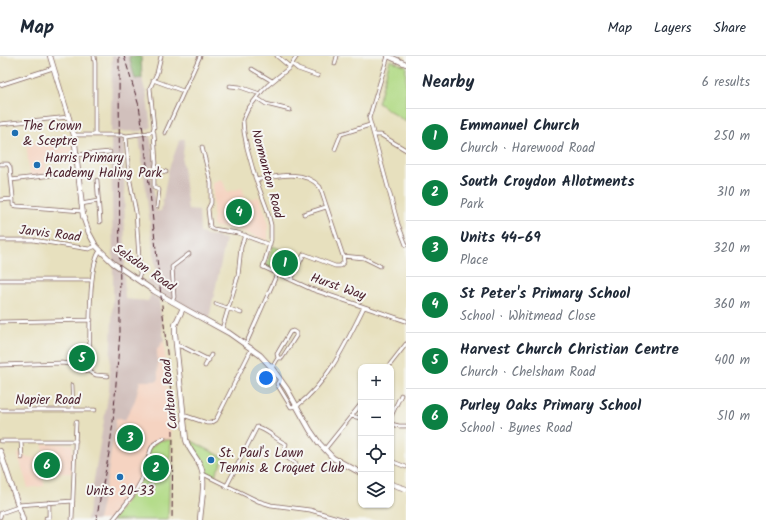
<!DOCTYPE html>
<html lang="en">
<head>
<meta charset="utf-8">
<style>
  body { margin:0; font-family:Kalam,sans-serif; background:#f6f6f7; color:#1f2937 }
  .controls { position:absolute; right:12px; bottom:12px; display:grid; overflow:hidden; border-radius:8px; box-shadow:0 1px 3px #0004 }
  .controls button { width:36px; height:36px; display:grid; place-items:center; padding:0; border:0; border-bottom:1px solid #e0e1e3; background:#fff; color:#1f2937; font:20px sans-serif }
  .you { position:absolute; left:266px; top:322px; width:14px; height:14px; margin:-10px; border:3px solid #fff; border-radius:50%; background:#1a73e8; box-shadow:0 0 0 6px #1a73e833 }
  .badge { display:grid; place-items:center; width:26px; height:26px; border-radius:50%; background:#0b8043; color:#fff; font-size:13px; font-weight:700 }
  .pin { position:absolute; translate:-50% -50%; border:2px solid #fff; box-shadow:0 1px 4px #0006 }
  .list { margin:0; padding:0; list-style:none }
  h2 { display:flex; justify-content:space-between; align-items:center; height:52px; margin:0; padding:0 16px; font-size:17px }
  h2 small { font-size:13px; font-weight:400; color:#747a83 }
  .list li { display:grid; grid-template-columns:26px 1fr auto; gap:12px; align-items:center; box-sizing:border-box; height:56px; padding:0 16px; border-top:1px solid #e0e1e3 }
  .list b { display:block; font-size:15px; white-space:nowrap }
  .list p { margin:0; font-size:13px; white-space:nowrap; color:#747a83 }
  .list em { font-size:13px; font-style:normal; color:#747a83 }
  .icon { flex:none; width:22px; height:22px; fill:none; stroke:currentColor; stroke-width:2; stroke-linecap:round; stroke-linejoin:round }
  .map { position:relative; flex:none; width:406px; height:464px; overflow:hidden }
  header { display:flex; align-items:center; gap:24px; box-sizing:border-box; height:56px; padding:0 20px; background:#fff; border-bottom:1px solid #e0e1e3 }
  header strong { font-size:19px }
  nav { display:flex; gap:22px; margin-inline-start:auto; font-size:14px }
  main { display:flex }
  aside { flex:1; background:#fff }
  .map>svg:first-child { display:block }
</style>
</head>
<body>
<header>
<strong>Map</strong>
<nav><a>Map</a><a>Layers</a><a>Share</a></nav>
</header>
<main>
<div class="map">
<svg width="406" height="464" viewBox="0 0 406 464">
  <rect width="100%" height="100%" fill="#f6f6f2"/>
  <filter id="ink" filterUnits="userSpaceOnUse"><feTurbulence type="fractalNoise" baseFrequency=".025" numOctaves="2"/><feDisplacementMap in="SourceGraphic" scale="8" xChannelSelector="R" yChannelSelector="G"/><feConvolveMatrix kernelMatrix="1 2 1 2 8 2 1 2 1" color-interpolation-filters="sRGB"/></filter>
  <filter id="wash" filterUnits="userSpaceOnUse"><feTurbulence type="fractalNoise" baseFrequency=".012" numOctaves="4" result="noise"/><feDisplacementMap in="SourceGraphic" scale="16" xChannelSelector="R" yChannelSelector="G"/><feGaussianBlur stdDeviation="0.9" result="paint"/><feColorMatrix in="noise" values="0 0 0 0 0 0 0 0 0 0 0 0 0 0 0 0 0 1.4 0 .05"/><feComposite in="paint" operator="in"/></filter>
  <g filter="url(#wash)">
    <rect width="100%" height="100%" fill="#e7e0be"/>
    <path fill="#f5d3c1" d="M47,85V87L57,86L58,92L72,91L73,97L45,101L47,118L30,120L26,87Z
      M222,123L227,136L242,132L246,144L259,141L267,162L268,172V185L242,175L213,170V126Z
      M164,284L171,384H159L148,394L137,430L120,454L110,464H98L107,424L116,362L135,344L140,325H158L157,293Z
      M43,388H73L72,417L43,418L44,430L28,432L18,399L19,396L25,401L43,402Z"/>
    <path fill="#d1c0bc" d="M112,0H129L135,23L142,22L145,35H146L151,71L149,73L142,75L111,76Z
      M150,79L155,110H151L156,155H161L168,115L180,83H185L182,104L188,154L199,155L200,177L226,183L209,262L169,241L168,242L144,225L157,223L139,80Z
      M123,81L124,85L125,212L113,204L111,82Z
      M113,210L124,217L125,243L148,245L152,236L155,242H159L164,284L157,293L158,325H140L135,344L125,364L116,362L107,424L98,464H87L109,335L113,241Z"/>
    <path fill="#b1da85" stroke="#7e7c58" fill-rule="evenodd" d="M390,4L406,10V66L378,47Z
      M273,190L299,202L290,221L266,210ZM281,198L293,204L292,209H289L288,211L291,213L289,216L284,215V213L277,210L278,208L276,207V202Z
      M159,384H171L168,464H111L120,454L137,430L148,394Z
      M192,385L224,402L214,421L206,416L201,406L192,394L189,386L191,387Z"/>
    <path fill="#8cba72" stroke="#6b6c4e" d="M129,0H141L142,22L135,23Z"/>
  </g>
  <g filter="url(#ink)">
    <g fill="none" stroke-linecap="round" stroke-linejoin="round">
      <g stroke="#81635e" stroke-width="4.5">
        <path id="street" d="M94,0L95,7V79
          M277,0L290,11
          M297,0L289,12L268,29L262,35L248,53L243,64L244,76L247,92L255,121L267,153L271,169V184L263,211L311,233L406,265
          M388,0L369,62L398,168L406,189
          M292,8L298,13L318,20
          M335,8L337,0
          M252,13L272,25
          M153,24L183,35
          M0,29L53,12
          M230,30L240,31L260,38
          M257,42L266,48L290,54
          M0,68L69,61
          M153,75L154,77L156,107L154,118V132L159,134L157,151
          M153,75L154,71L150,32L157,17L161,0
          M165,77L200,0
          M74,79H123L126,80L148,77L153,75
          M374,79H381L406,94
          M126,80L129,120L136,156L140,218L138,223
          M202,91L211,127V147L208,153L210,171L213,173L238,177L270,189
          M335,93L341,78L370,69
          M76,99L110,96
          M0,108H8L10,111L13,141L12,143L0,144
          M156,113L166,116
          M11,124L78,116
          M97,124L100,166
          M256,124C277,120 304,113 320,131L343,200L344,206L340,210H335L304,198L291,224
          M13,143V149L17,150L82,155
          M81,148L98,145
          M304,158L326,151
          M0,184H33L89,193L96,190
          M343,200L364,202L380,210
          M0,224H92
          M172,246L174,241L172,211L189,198
          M216,248L241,257
          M0,266L91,264
          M222,273L238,220L241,191L245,179
          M293,275L296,277V280L282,302H278L277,298L290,276Z
          M246,288L277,218
          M176,289L183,291L209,304
          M0,309L62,307L75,309L96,319L108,320
          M205,310L211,299
          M388,311L406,288
          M272,312L278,302
          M90,316C90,292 87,210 100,195
          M280,323L277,328L291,351L297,350C329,325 346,287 364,251
          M72,329L73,354
          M0,354H95
          M183,359L207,367H211L216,364L252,292
          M351,360L361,362
          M391,360L401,339
          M391,368L399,370H406
          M0,385H76
          M21,385L22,402
          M325,393L361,348
          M391,405L406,411
          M203,418L258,445L271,449L310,454L345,464
          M226,431L257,371C268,374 275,383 286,388L284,394L286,401L296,408
          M18,449L73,445
          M0,461L1,457L18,451
          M46,462H49V446
          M72,464L76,366
          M113,464L135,436L141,425L151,393L154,388L164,382"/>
      </g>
      <g stroke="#81635e" stroke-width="6">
        <path id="secondary" d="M50,0L74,79L83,160L89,177L96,190L113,207L154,235L187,254L229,277L260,299L272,312L287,333L310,374L319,387L333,402L361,417
          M388,0L406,8
          M183,252L175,269V278L186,384C189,395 197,401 201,411C206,425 201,449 200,464
          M0,395L23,464
          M391,428L406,433"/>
      </g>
      <use href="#street" stroke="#fff" stroke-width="3"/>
      <use href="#secondary" stroke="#fff" stroke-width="4.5"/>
      <path stroke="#4a1f2b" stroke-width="1" stroke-dasharray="6 3" stroke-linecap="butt" d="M124,0L139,50L144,81L164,268L170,325L173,376L172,464
        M96,464L109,397L113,366L120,276L119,0"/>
    </g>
  </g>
  <g fill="#1f6fb2" stroke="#f6f6f2" stroke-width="1.5">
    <circle cx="15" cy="77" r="4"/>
    <circle cx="37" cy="109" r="4"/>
    <circle cx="211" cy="404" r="4"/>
    <circle cx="120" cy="421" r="4"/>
  </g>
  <g text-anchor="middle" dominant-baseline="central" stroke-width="4" stroke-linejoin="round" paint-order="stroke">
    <g font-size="13" fill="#4a1f2b" stroke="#f6f6f2" text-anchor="start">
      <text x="23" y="70">The Crown<tspan x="23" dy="15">&amp; Sceptre</tspan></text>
      <text x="45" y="102">Harris Primary<tspan x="45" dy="15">Academy Haling Park</tspan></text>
      <text x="219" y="397">St. Paul's Lawn<tspan x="219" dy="15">Tennis &amp; Croquet Club</tspan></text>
      <text x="120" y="435" text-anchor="middle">Units 20-33</text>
    </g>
    <g font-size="13" fill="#4a1f2b" stroke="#f6f6f2">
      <text transform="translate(267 118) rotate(75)">Normanton Road</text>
      <text transform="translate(50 178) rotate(7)">Jarvis Road</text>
      <text transform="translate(144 212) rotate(35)">Selsdon Road</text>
      <text transform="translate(338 231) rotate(19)">Hurst Way</text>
      <text transform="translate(170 338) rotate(-96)">Carlton Road</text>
      <text x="48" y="344">Napier Road</text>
    </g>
  </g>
</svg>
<div class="controls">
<button>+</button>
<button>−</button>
<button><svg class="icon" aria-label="locate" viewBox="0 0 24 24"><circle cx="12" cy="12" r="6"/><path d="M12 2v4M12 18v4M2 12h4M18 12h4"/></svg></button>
<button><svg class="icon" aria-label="layers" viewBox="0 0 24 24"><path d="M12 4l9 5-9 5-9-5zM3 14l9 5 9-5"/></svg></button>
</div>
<div class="you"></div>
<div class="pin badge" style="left:285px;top:207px">1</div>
<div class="pin badge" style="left:156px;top:412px">2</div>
<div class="pin badge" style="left:130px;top:382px">3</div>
<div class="pin badge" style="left:239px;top:156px">4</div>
<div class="pin badge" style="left:82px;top:302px">5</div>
<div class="pin badge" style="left:47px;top:409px">6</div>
</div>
<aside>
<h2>Nearby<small>6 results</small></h2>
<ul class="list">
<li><span class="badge">1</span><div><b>Emmanuel Church</b><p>Church · Harewood Road</p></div><em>250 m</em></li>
<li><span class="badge">2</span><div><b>South Croydon Allotments</b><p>Park</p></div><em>310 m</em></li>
<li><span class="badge">3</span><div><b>Units 44-69</b><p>Place</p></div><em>320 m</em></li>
<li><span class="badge">4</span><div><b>St Peter's Primary School</b><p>School · Whitmead Close</p></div><em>360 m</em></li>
<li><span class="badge">5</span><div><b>Harvest Church Christian Centre</b><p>Church · Chelsham Road</p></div><em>400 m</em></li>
<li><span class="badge">6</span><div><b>Purley Oaks Primary School</b><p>School · Bynes Road</p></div><em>510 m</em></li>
</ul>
</aside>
</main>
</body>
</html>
